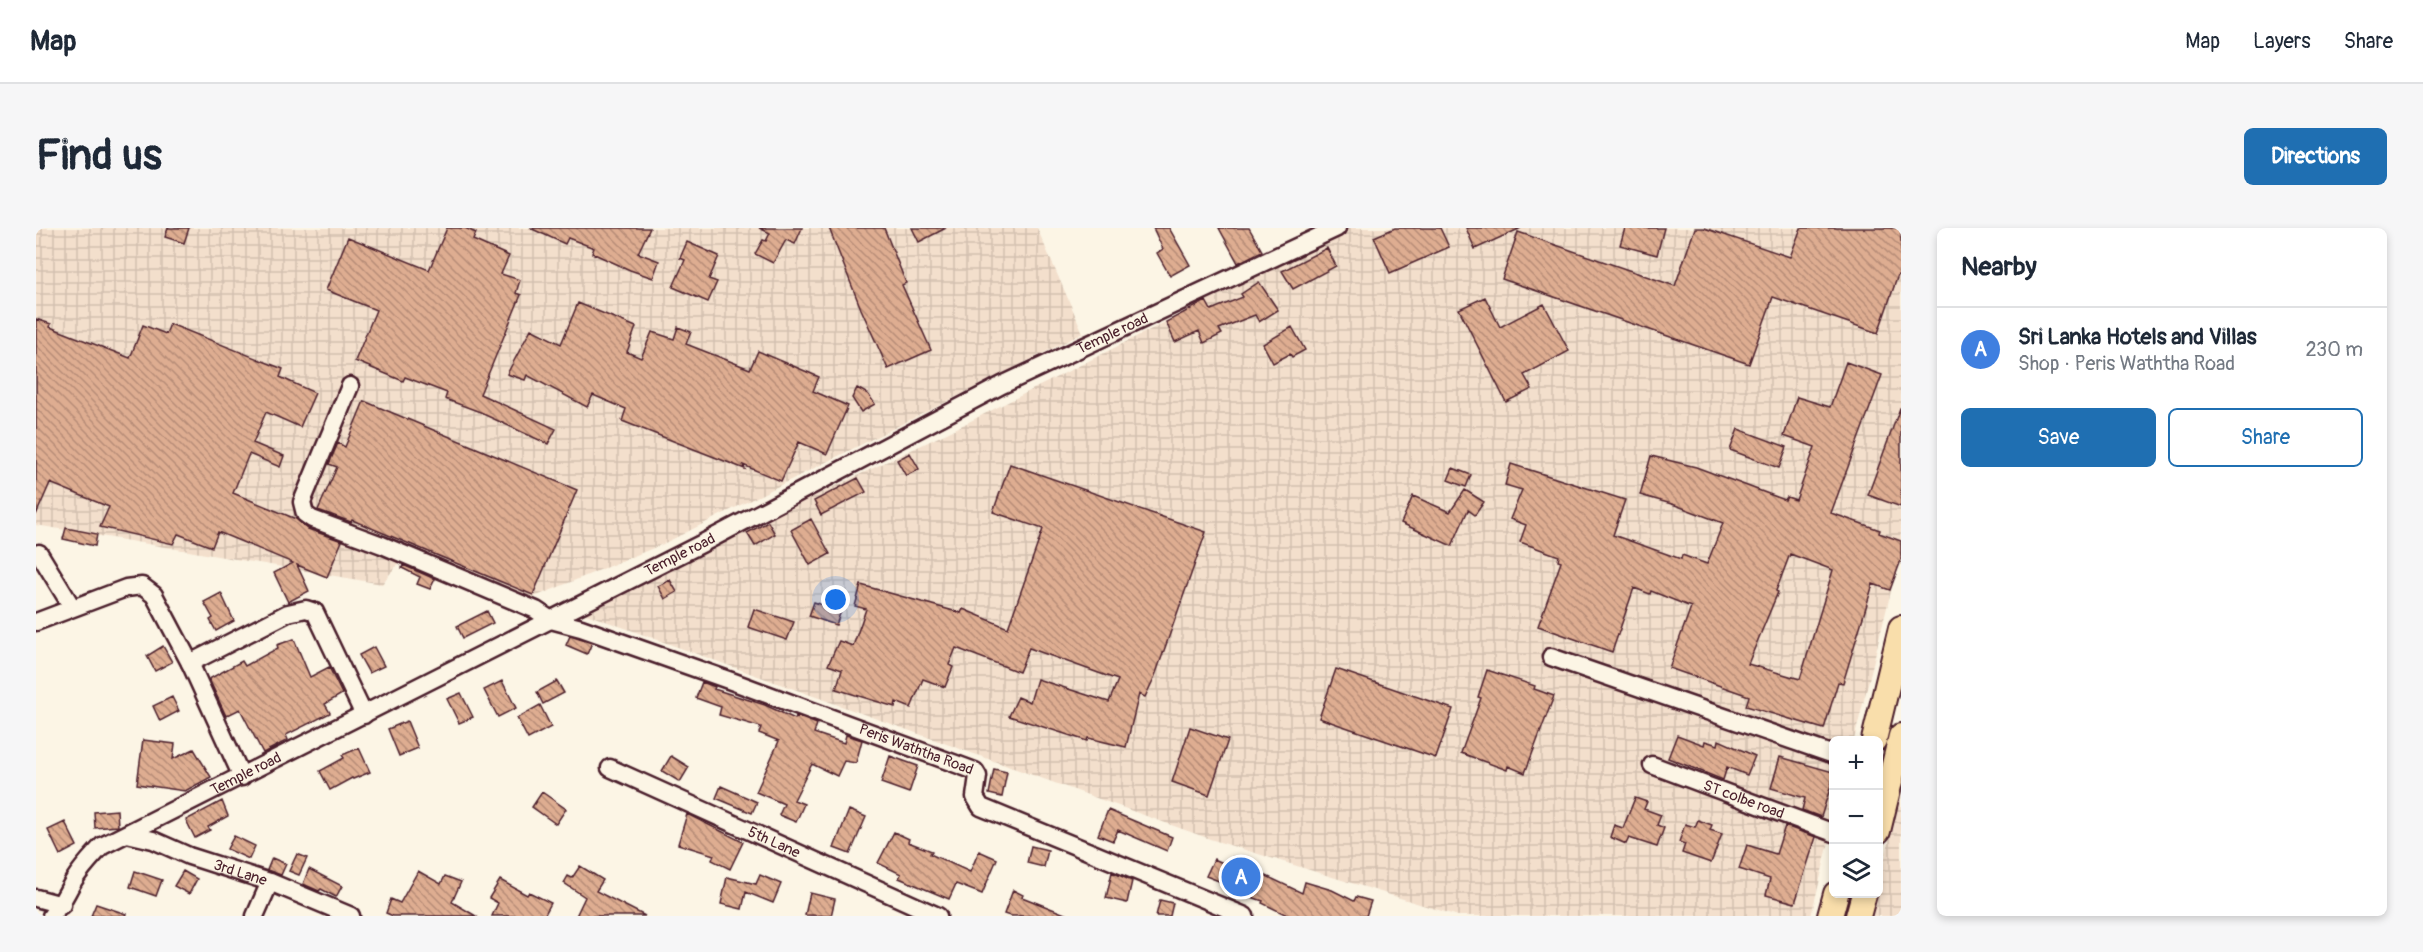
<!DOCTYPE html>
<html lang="en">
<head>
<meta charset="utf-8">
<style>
  body { margin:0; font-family:Pangolin,sans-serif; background:#f6f6f7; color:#1f2937 }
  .controls { position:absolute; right:18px; bottom:18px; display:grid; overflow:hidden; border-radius:9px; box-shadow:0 3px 9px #0003 }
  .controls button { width:54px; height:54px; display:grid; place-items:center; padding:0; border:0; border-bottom:2px solid #e0e1e3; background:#fff; color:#1f2937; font:30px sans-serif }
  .you { position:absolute; left:800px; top:372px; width:21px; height:21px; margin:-15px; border:4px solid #fff; border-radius:50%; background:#1a73e8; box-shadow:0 0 0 9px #1a73e833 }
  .badge { display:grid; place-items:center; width:39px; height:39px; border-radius:50%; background:#1f6fb2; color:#fff; font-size:20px; font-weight:700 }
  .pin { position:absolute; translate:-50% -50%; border:3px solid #fff; box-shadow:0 2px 6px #0006 }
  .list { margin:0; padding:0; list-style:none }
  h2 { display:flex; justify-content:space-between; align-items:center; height:78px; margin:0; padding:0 24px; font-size:26px }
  h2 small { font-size:20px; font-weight:400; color:#747a83 }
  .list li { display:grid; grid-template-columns:39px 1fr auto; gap:18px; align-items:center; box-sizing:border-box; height:84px; padding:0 24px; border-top:2px solid #e0e1e3 }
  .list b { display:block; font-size:22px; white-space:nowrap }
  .list p { margin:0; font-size:20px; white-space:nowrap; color:#747a83 }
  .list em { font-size:20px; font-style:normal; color:#747a83 }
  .actions { display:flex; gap:12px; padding:18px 24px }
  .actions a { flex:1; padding:14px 0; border:2px solid #1f6fb2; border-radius:9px; text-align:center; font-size:21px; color:#1f6fb2 }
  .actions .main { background:#1f6fb2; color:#fff }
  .icon { flex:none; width:33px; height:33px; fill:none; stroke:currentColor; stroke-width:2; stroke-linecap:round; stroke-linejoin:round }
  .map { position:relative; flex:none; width:1865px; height:688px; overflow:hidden; border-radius:9px }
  header { display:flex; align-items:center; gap:36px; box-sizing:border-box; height:84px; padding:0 30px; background:#fff; border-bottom:2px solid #e0e1e3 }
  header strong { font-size:28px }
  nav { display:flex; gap:33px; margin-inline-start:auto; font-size:21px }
  .intro { display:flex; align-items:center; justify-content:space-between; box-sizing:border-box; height:144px; padding:0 36px }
  h1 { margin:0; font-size:42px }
  .button { padding:15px 27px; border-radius:9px; background:#1f6fb2; color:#fff; font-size:21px; font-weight:700 }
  main { display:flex; gap:36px; padding:0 36px }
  aside { flex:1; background:#fff; border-radius:9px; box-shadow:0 3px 9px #0003 }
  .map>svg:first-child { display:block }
</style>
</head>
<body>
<header>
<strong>Map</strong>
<nav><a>Map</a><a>Layers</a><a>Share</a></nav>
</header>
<div class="intro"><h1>Find us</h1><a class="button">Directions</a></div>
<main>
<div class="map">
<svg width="1865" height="688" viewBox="0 0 1865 688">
  <defs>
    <pattern id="industrial-grid" width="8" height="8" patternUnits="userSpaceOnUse" patternTransform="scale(1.5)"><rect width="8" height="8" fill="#f3dfcc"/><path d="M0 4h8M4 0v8" fill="none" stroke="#d2bfaf"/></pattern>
    <pattern id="building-back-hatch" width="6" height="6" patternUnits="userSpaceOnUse" patternTransform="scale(1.5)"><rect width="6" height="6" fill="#dead91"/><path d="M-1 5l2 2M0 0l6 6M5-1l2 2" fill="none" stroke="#b68c77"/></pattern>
  </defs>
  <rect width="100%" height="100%" fill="#fcf5e5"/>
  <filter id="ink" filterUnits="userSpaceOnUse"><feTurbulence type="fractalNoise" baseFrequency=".0167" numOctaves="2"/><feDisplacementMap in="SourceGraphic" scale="12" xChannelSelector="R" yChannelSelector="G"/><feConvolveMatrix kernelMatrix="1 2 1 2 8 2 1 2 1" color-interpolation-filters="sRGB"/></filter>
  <g filter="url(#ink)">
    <path fill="url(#industrial-grid)" d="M0,0H1001L1047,105L627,316L491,372L371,324L346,356L0,297Z
      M1314,0H1865V323L1818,512H1798L1797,598L1775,688H1422L1174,611L539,382L913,204Z
      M1865,562V688H1835L1840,666H1842L1843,656Z"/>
    <path fill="url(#building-back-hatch)" stroke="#4a1f2b" stroke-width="1.5" fill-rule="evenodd" d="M132,0H153L148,15L129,9Z
      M411,0H429L440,5L437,12L473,28L465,46L484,52L480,65L485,67L444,166L520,201L512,216L447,186V185L409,171L411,165L369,149L367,153L319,133L340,82L290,62L312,9L393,42Z
      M494,0H614L602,25L623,33L617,50L594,42L556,25L558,20L532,10L529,16Z
      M723,0H766L759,16L750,12L737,35L719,26L727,12L730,13L734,5Z
      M793,0H848L870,55L866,57L895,122L852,141L825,81Z
      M876,0H910L883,14Z
      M1117,0H1133L1154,37L1134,48L1121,25L1127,21Z
      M1183,0H1213L1226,23L1202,35Z
      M1359,0H1404L1413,19L1354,45L1338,9Z
      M1430,0H1485L1439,21Z
      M1589,0H1628L1621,27L1584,17Z
      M1659,0H1668L1754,29L1765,0H1865V48L1862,47L1842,105L1737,69L1713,136L1466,51L1482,4L1639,58Z
      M651,14L683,28L673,51L681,54L672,74L637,59L649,32L644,30Z
      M1291,20L1300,38L1257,61L1246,43Z
      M1223,54L1242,82L1223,94L1219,87L1183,101L1186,106L1168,115L1163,103L1139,114L1130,94L1170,73L1175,82L1207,69L1205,66Z
      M1449,69L1464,99L1508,76L1533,123L1488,147L1496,161L1470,174L1423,81Z
      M542,75L600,99L591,124L605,130L616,104L638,111L642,99L655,104L650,116L714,141L722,123L783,149L777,163L812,178L791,226L763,214L745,253L707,237L709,241L586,193L590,181L557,167L551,179L491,147L489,152L471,146L495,101L525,116Z
      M0,91L15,96L14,99L94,130L107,97L130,106L134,96L247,141L244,149L279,165L264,199L230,184L217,215L248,228L244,239L213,226L197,265L260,291L272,301L306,313L291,349L261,337L273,363L252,374L238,345L257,335L182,304L176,319L142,306L137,316L64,299L73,279L14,255L0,287Z
      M1256,99L1269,122L1256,129L1254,126L1237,135L1227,116Z
      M1810,134L1846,147L1795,285L1844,302L1843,305L1865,313V332L1854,362L1837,356L1807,455L1802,454L1788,501L1710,478L1713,468L1633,440L1655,379L1615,363L1614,366L1598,360L1576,424L1502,398L1525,334L1522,333L1523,328L1484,314L1490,297L1474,291L1486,262L1469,257L1475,236L1589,272L1577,307L1645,331L1646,327L1671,336L1687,295L1639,277L1604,267L1615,228L1660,239L1749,272L1751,269L1760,272L1779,219L1748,208L1761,169L1794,179ZM1754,326L1797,342L1764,451L1712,436L1742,364L1740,363Z
      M821,160L832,166L839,176L825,184L816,170Z
      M328,173L541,262L497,367L316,292L315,294L282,282L301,239L293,236L302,215L309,219Z
      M1864,180L1865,181V279L1832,267Z
      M1702,201L1751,219L1743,240L1694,222Z
      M874,225L883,241L870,248L861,232Z
      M974,236L1170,304L1119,448L1109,469L1103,466L1090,519L1052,510L1051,513L973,488L982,469L994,474L1001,451L1073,474L1082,452L993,420L983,444L920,420L913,437L917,439L909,459L887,451L875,480L860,474L859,479L800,461L806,442L792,437L803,413L817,418L830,381L819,378L825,357L925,385L927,381L972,400L1007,301L957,284Z
      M1417,240L1435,247L1430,259L1412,252Z
      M822,250L830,264L785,287L778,273Z
      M1429,262L1448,274L1439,287L1432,282L1416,318L1365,295L1377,268L1414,284Z
      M775,291L794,326L774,337L755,302Z
      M732,294L739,306L719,318L711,305Z
      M30,300L61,306L59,318L27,311Z
      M367,337L399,351L394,361L381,356L384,349L366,340Z
      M634,352L641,364L629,371L622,358Z
      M185,365L198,393L180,403L174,392L177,390L168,374Z
      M778,374L805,383L800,397L773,388Z
      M718,381L758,394L751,412L712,399Z
      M451,383L457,395L427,410L421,398Z
      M534,408L556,415L551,426L530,417Z
      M258,411L274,449L293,439L306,466L289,476L294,485L250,507L252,512L227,525L204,481L190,488L173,451L206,433L209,438L242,420L241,417Z
      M127,418L136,434L119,443L111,428Z
      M338,419L348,438L333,445L323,427Z
      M1300,441L1417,481L1400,530L1283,490Z
      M1451,442L1499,458L1498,461L1518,468L1489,545L1472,538L1471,542L1425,525L1445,470L1442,469Z
      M466,453L480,480L462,489L448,462Z
      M521,453L528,465L507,476L501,464Z
      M666,454L679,459L678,461L729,477L759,491L760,488L781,496L778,505L808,515L810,507L826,512L820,535L808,533L801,548L776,536L758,572L768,576L760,594L743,587L748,576L720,564L743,513L723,505L725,499L683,487L685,479L660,470Z
      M425,465L437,489L423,495L411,471Z
      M136,469L143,483L124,493L117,478Z
      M504,477L515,499L492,511L481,490Z
      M371,493L382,520L363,528L352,501Z
      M1154,499L1192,512L1173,567L1136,554Z
      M1641,507L1668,517L1669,513L1682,517L1683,512L1719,528L1711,547L1691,539L1687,552L1632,530Z
      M107,512L139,516L137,531L158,521L175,549L149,563L101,556Z
      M323,520L334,544L317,551L316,550L294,562L284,543L308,530L306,527Z
      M635,528L653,539L644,554L626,543Z
      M854,528L882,538L873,565L845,555Z
      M1744,529L1797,544V551L1785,589L1766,582L1769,570L1735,560Z
      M958,541L971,544L966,569L953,566Z
      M685,558L721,574L716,585L680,570Z
      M506,564L530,581L520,596L496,579Z
      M1599,570L1611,574L1608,581L1625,587L1621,597L1628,600L1621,619L1593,610L1590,616L1574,609L1578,597L1587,600Z
      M186,573L192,588L172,599L174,602L159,610L150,592Z
      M81,582L82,598L59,600L58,584Z
      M813,582L830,589L814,626L798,620Z
      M1072,582L1136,609L1131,623L1082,602L1077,613L1062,607Z
      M651,586L707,614L694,641L676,632L678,627L642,616Z
      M1662,592L1676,597L1674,602L1686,606L1675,635L1646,625L1649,616L1643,614L1649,596L1659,599Z
      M29,594L41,618L24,627L12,602Z
      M1749,598L1780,609L1759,675L1730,667L1734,651L1703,641L1711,617L1740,626Z
      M858,604L873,611L872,614L896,623L894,626L934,644L943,623L961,631L946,666L920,656L913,671L863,650L865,646L842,635Z
      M198,608L219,618L213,631L191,621Z
      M995,618L1012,622L1008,639L991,635Z
      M261,626L271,630L263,647L253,643Z
      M1197,629L1221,638L1220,643L1266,665L1269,654L1296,662L1318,673L1320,669L1335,673L1330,688H1253L1226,675L1227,673L1186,659L1188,655L1170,648L1178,631L1194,638Z
      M236,630L250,636L245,647L231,642Z
      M544,638L567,652L560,663L609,688H540L549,669L528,655L532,648L536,650Z
      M273,641L306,658L300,669L285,661L283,663L267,656Z
      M99,643L126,652L120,668L94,659Z
      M147,643L161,651L153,666L138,658Z
      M382,643L405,656L409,648L425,654L416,674L440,688H357L350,685L355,671L364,675Z
      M1076,644L1096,653L1091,675L1070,670Z
      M724,647L745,656L737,675L710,664L706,681L685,676L691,649L720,656Z
      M464,652L491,667L493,664L515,675L508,688H456L462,675L453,670Z
      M977,662L987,667L986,669L1034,688H974L968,686Z
      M774,665L799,671L795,688L769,687Z
      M1124,672L1137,675L1134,688H1120Z
      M60,676L90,686L89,688H55Z"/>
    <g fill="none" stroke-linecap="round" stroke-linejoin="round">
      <g stroke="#4a1f2b" stroke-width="21">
        <g id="minor">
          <path id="s1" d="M314,158L266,274L269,286L276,291L346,317L500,382L515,392L545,400L698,454L939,543L942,548L939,569L945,579L1209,688"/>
          <path d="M3,325L36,379"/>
          <path d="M0,394L90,360L106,358L118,367L154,435L252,385L270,381L279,384L328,487"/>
          <path d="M1515,429L1798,527"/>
          <path d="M154,435L206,549"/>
          <path id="s2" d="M1616,537L1798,605"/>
          <path id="s3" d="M574,540L902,688"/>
          <path id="s4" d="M91,606L117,612L153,628L234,654L315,688"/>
          <path d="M0,670L26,677"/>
          <path id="s5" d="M15,688C26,677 30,665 38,652C46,639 56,629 66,618L665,316L966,157L1301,0"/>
          <path d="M219,688L234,654"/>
        </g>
      </g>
      <g stroke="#4a1f2b" stroke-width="28">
        <path id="highway" d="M1838,512L1865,400
          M1842,603L1865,508
          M1794,688L1800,666
          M1822,688L1828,666"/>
      </g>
      <use href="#minor" stroke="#fcf5e5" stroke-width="16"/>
      <use href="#highway" stroke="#f9deab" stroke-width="24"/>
    </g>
  </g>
  <g text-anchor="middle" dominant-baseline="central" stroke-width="5" stroke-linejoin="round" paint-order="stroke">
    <g font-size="15" fill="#4a1f2b" stroke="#fcf5e5">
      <text stroke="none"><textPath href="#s5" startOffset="1220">Temple road</textPath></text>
      <text stroke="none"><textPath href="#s5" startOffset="734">Temple road</textPath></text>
      <text stroke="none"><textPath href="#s1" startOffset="794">Peris Waththa Road</textPath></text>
      <text stroke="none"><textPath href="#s5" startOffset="248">Temple road</textPath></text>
      <text stroke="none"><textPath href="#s2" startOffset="98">ST colbe road</textPath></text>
      <text stroke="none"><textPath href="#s3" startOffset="180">5th Lane</textPath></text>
      <text stroke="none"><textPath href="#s4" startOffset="120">3rd Lane</textPath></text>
    </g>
  </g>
</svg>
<div class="controls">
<button>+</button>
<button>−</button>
<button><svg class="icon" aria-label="layers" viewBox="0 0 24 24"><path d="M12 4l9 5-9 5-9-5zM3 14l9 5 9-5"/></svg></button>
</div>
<div class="you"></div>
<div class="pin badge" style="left:1205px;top:649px;background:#3f7fe0">A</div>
</div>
<aside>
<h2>Nearby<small></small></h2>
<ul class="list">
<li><span class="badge" style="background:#3f7fe0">A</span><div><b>Sri Lanka Hotels and Villas</b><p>Shop · Peris Waththa Road</p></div><em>230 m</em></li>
</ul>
<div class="actions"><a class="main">Save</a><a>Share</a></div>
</aside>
</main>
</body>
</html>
